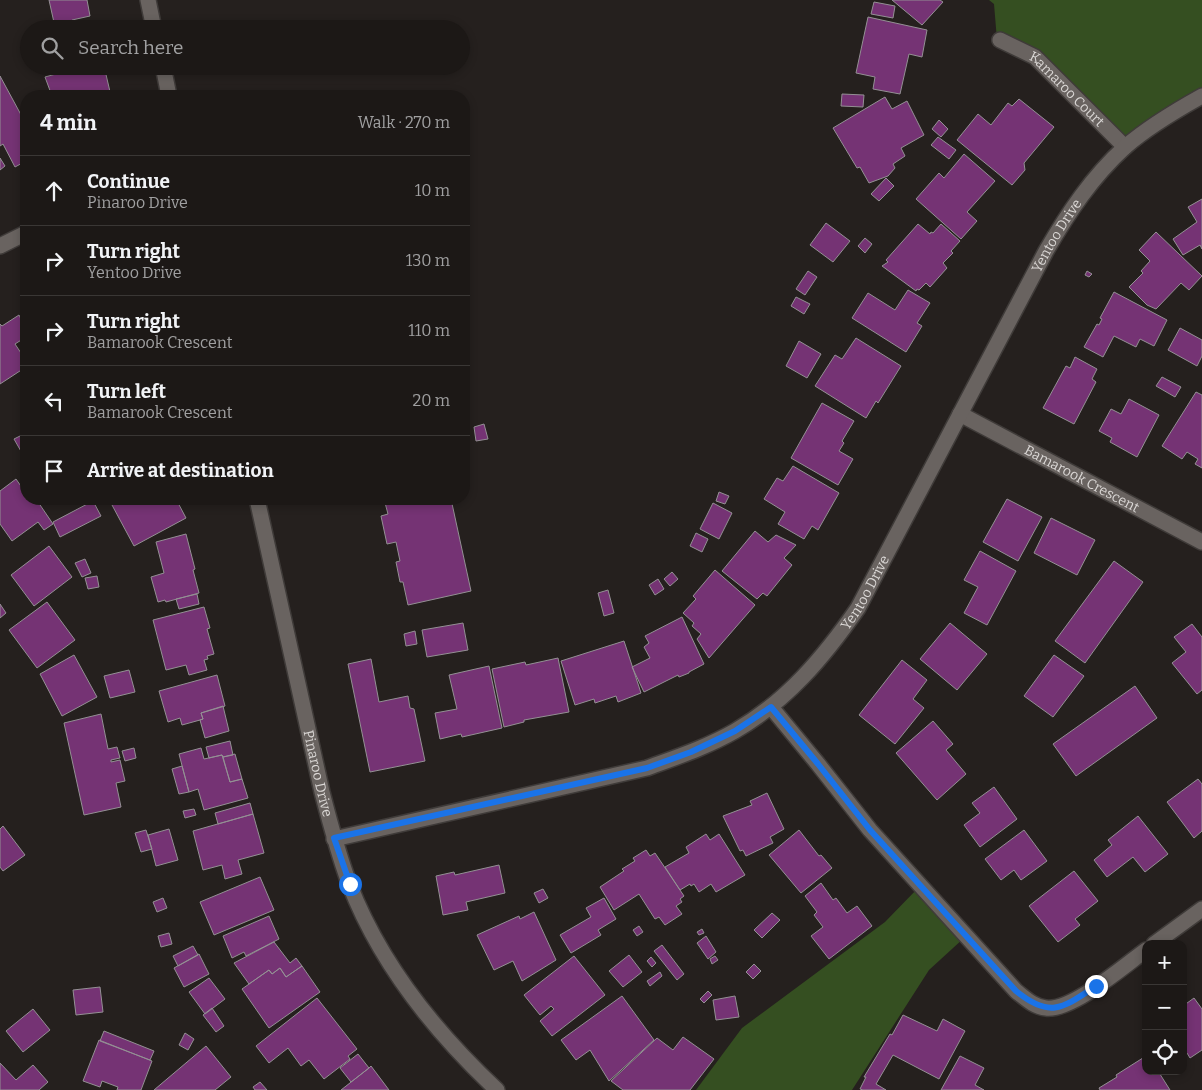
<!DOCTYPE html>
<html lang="en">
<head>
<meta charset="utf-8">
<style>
  body { margin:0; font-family:Bitter,serif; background:#292523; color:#f1f3f6 }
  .controls { position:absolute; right:15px; bottom:15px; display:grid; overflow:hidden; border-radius:10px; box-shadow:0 2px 8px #0003 }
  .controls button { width:45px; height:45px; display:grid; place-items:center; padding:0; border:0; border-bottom:1px solid #3a3735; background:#1c1816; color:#f1f3f6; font:25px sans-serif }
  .stop { position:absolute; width:15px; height:15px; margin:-11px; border:4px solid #1a73e8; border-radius:50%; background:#fff }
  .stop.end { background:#1a73e8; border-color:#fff; box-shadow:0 1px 5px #0008 }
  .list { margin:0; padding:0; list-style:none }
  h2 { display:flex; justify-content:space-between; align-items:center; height:65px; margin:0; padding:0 20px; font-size:21px }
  h2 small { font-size:16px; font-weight:400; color:#a0a0a1 }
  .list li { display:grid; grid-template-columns:32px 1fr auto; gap:15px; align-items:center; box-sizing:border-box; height:70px; padding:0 20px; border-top:1px solid #3a3735 }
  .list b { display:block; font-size:19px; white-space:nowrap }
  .list p { margin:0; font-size:16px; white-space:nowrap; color:#a0a0a1 }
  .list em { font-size:16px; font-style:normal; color:#a0a0a1 }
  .icon { flex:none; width:28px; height:28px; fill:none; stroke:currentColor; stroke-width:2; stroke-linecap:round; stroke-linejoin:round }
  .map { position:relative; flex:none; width:1202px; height:1090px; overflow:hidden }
  .search { position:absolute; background:#1c1816; box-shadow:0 2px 8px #0003; left:20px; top:20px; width:450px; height:55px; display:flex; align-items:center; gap:12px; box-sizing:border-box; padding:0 18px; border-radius:28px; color:#a0a0a1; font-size:19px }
  .panel { position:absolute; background:#1c1816; box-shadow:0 2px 8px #0003; left:20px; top:90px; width:450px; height:415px; border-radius:20px }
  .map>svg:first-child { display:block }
</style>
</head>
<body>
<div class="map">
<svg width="1202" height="1090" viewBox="0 0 1202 1090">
  <rect width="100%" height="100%" fill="#25201e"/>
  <path fill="#354f21" d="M989,0H1202V93L1126,144L1039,55L997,40L994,4Z
    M919,887L964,938L929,970L852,1090H696L742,1028L885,922Z"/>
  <path fill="#753374" stroke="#949094" d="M49,0H87L90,16L72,20L73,23L55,27Z
    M892,0H940L943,2L922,25Z
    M874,2L895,6L893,18L871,14Z
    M868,17L927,30L922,57L909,54L900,94L873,89L875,77L856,73Z
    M43,66H66L46,74Z
    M85,66H104L111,96H52L45,77Z
    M0,76L26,124V161L15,167L3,144L0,146Z
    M842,94L864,95L863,107L841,106Z
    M885,97L892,109L907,101L924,135L901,148L905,156L893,164L895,168L888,176L869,183L860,167L857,168L833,128Z
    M1019,99L1054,127L1024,163L1025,170L1012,185L957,140L978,114L991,125L1008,103L1012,106Z
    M939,120L948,129L941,137L932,129Z
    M938,137L956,150L949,159L931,145Z
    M964,154L995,181L967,212L977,221L961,239L916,199L939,173L944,178Z
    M0,158L5,166L0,170Z
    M886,178L894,186L879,201L871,194Z
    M1202,199V249L1200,245L1183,255L1173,239L1197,222L1188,207Z
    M826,223L850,241L833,262L810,245Z
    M918,224L930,234L931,232L933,233L941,224L960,241L951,251L953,253L943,263L947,268L930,287L926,283L919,290L917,289L916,291L882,266L888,262L886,260Z
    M1156,232L1202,276L1189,290L1181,283L1156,309L1147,305L1129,287L1143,273L1141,271L1150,261L1139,250Z
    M865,238L872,244L865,253L858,246Z
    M808,271L817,277L805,295L796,289Z
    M1087,271L1092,274L1089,277L1085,275Z
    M908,290L930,303L917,323L922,326L906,352L852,318L868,293L895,310Z
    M1114,292L1167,320L1154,346L1140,339L1136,347L1114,336L1103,357L1084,347L1097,324L1099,325L1102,319L1100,318Z
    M796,297L810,304L804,314L791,306Z
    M19,315L26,329V337L15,344L23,356L21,358L26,367L0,384V324L2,326Z
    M1180,328L1202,340V356L1197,366L1168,350Z
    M856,338L901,366L878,403L876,401L866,418L815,386L835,355L842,359Z
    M799,341L821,354L807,378L786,366Z
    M1075,357L1097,369L1092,379L1096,382L1074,424L1043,408L1066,366L1070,368Z
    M1162,377L1181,387L1175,397L1156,386Z
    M1196,392L1202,395V468L1195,464L1198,459L1187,452L1182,459L1162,446Z
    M1129,399L1159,415L1137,457L1110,442L1112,438L1099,431L1111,409L1121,414Z
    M822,403L854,421L842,441L844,443L839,451L853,459L838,485L791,458Z
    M484,424L488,439L476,441L474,427Z
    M26,433V460L14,439Z
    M793,466L839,493L818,530L812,526L804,539L778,524L785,512L764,499L777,478L783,481Z
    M16,479L25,492L26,491V499H36L53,524L44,530L38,522L12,541L0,524V491Z
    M719,492L729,496L725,504L716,501Z
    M121,499H150L152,503L159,499H176L186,518L134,546L112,505Z
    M384,499H451L471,591L408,605L403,582H400L396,562L400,561L396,542L387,544L381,516L388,514Z
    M1007,499L1042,517L1018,561L983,542Z
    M93,501L101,516L60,537L53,522Z
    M713,503L732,513L719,539L700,529Z
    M1051,518L1095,540L1077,575L1034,553Z
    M755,531L768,542L776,535L796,545L784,558L792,565L767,596L763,593L757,599L722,571Z
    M696,533L708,539L702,552L690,546Z
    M186,534L195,569L193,570L199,593L166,602L165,600L158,602L151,577L164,573L156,542Z
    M49,546L72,577L34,606L11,575Z
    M980,551L1016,571L987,625L964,613L978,587L964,580Z
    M85,559L91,573L82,577L75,563Z
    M1114,561L1143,582L1085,663L1055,641Z
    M715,570L755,605L709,658L697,639L701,634L692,626L694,623L683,613L696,599L693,596Z
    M672,572L678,579L670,586L664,579Z
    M97,576L99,587L88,589L85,578Z
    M658,579L664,589L655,595L649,585Z
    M608,590L614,613L604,616L598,593Z
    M197,594L199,604L179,609L176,599Z
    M47,602L75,640L37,668L9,630Z
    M0,604L6,613L0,618Z
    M204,607L210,628L207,629L214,654L207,656L208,659L204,660L207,670L189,675L186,665L166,670L153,620Z
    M682,617L704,664L689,672V673L679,677L678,675L644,692L632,667L650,658L644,647L649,643L645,636Z
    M463,623L468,650L427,657L422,630Z
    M950,623L987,654L957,690L920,659Z
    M1192,624L1202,637V690L1197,694L1172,663L1186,652L1174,637Z
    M415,631L417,644L406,646L404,634Z
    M624,641L641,693L618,702L616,696L595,703L594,699L575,705L561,661Z
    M74,655L97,697L62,716L40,674Z
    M1054,655L1084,676L1053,717L1024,696Z
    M558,658L569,712L524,720V722L504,727L492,669L525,662L526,665Z
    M371,659L379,702L408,696L410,708L414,709L425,761L370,772L348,664Z
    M902,660L927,680L913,699L924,708L895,744L859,715Z
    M489,666L502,728L462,737L461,734L440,739L435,713L457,709L449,675Z
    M129,670L135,692L110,698L104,676Z
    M217,675L225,706L201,713L203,719L200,720L182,725L180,718L168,722L159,691Z
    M1135,686L1157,718L1076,776L1053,744Z
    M223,706L229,731L205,738L200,720L203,719L201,713Z
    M101,714L108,749L117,747L120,758L111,760V762L120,760L125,781L116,783L121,807L84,815L64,723Z
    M933,721L953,744L946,750L966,774L937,800L896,753Z
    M230,741L233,755L223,757L222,755L209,758L206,747Z
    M134,748L136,758L125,761L122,751Z
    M201,748L204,759L222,755L230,782L242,779L248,798L204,810L198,789L189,792L179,754Z
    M235,754L242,779L230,782L223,757Z
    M182,766L189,792L179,794L172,769Z
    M1198,779L1202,784V831L1194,838L1167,802Z
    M994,787L1017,819L980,847L964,825L980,813L972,803Z
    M767,793L784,829L770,837L773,843L746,856L743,850L740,851L723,816L752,805L750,801Z
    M250,803L253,814L218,824L215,813Z
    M194,809L196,815L185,818L183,811Z
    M253,814L264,853L238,860L242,874L225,879L222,865L203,870L193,831Z
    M1138,816L1168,854L1145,872L1133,857L1107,877L1094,860L1112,845L1108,840Z
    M3,826L25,855L3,871L0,867V829Z
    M169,829L178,860L156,866L148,835Z
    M146,830L152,849L141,852L135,833Z
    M799,830L819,856L821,855L832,868L801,893L769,855Z
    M1024,830L1047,861L1021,880L1014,870L1001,880L985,859Z
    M706,834L710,840L719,834L745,875L716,892L711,884L699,892L694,884L691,886L690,884L680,890L665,867L689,853L686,847Z
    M646,850L650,856L655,853L684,896L680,899L682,902L676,906L682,914L665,925L659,917L655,919L639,894L614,910L600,887L624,871L622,869L635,861L633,858Z
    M499,865L505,893L466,902L468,910L443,915L436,876L454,872L455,875Z
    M1074,871L1098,901L1075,919L1080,925L1058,942L1029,906Z
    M260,877L274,910L214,935L200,902Z
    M821,883L833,900L836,898L847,913L857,906L872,926L829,959L811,936L823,927L814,915L817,912L805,896Z
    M543,889L548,898L539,903L534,893Z
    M163,898L167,908L157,912L153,902Z
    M604,898L616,919L598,930L601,935L571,953L560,935L591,917L586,908Z
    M534,912L556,960L522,981L513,961L494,970L477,935L519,916L520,919Z
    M772,913L780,920L762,938L754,930Z
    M269,916L279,939L246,956L244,952L232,958L223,936Z
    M639,926L643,932L637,936L633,930Z
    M702,929L704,933L699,935L697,932Z
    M169,933L172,944L161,947L158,936Z
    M706,936L716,952L708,959L697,943Z
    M274,942L290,963L296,958L302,966L286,977L280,968L272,974L269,970L249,984L234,963Z
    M662,945L684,974L677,980L654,951Z
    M193,946L198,955L178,966L173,956Z
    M199,954L209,974L184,987L174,968Z
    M629,955L642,972L623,987L609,971Z
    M574,956L605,995L552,1036L540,1021L554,1009L551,1006L540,1015L524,995Z
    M715,956L718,960L712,964L710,959Z
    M651,957L656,963L652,967L647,961Z
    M754,964L761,971L753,979L746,972Z
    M302,966L320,992L269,1028L242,989L269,970L272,974L280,968L286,977Z
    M660,972L662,976L650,986L647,981Z
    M209,978L225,999L205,1014L189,992Z
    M100,987L103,1012L76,1015L73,990Z
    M708,991L712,995L704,1003L700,999Z
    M622,996L654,1040L609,1081L590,1050L576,1060L561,1040Z
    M735,996L739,1017L716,1020L713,1000Z
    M317,998L357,1049L348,1056L350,1059L324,1079L309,1060L301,1066L288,1048L269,1063L256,1046Z
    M1194,998L1202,1009V1050L1190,1058L1187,1053L1183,1055V1006Z
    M212,1008L224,1026L216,1032L203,1015Z
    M33,1009L50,1030L23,1052L6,1031Z
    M903,1015L937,1031L943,1019L965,1031L939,1079L893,1055L876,1084L886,1090H863L860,1089L866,1077H864L890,1034L892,1035Z
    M104,1031L154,1051L150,1060L100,1041Z
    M185,1033L194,1039L188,1050L179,1045Z
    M683,1037L714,1059L690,1090H623L611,1081L657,1038L673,1050Z
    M99,1040L152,1061L141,1090H117L118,1087L102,1081L100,1087L83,1081Z
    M206,1046L231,1077L215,1090H154Z
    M358,1054L369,1068L351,1082L340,1068Z
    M960,1056L984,1068L975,1085L984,1090H941Z
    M1146,1056V1071H1158L1170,1090H1100L1099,1088L1117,1077L1116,1075Z
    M0,1063L16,1080L33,1065L48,1082L39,1090H0Z
    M371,1066L389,1090H341L369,1068Z
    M260,1082L267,1090H255L253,1087Z"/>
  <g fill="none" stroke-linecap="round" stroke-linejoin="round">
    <g stroke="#3f3b39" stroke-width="18">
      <g id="minor">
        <path d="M148,0L154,29"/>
        <path id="s1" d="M1000,40L1035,57L1125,147"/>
        <path d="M163,66L169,96"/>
        <path d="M0,246L26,233"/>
        <path id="s2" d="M960,414L1202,542"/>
        <path id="s3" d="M257,499L322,792C330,823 338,853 349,883C380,964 435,1032 497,1090"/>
        <path d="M771,707L818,764L870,830L1016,991C1025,998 1034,1007 1046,1008C1072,1011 1124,966 1146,950"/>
        <path id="s4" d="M334,839L647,768C677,757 707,747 735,731C787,701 824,657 858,608L1046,251C1068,213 1092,177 1125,147C1148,127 1175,111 1202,96"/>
        <path d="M1154,944L1202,909"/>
      </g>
    </g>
    <use href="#minor" stroke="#696360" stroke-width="15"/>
  </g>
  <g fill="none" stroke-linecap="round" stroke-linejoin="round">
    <path stroke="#1a73e8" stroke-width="6" d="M350,884L334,838L647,768L691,752L735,731L771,707L818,764L870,830L1016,991C1050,1019 1063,1008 1096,986"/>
  </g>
  <g text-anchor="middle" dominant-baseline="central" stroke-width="4" stroke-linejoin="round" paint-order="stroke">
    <g font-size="14" fill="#dad7d5" stroke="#0d0b09">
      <text stroke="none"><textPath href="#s1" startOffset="84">Kamaroo Court</textPath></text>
      <text stroke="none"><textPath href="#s4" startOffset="1014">Yentoo Drive</textPath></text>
      <text stroke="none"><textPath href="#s2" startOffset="138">Bamarook Crescent</textPath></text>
      <text stroke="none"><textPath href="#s4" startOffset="609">Yentoo Drive</textPath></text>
      <text stroke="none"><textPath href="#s3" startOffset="281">Pinaroo Drive</textPath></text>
    </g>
  </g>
</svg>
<div class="controls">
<button>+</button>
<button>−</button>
<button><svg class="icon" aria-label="locate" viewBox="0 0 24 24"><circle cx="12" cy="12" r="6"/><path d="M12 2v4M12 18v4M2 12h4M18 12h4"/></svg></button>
</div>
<div class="stop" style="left:350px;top:884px"></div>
<div class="stop end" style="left:1096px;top:986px"></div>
<div class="search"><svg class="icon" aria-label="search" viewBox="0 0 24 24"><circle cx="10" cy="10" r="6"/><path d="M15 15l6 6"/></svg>Search here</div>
<section class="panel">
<h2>4 min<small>Walk · 270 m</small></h2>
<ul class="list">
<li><svg class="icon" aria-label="ahead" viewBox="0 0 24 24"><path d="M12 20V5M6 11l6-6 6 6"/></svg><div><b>Continue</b><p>Pinaroo Drive</p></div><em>10 m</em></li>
<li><svg class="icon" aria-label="right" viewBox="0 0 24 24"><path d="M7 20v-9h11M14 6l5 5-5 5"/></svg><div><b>Turn right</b><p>Yentoo Drive</p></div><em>130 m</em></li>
<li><svg class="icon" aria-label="right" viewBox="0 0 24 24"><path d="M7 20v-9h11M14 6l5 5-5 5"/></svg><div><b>Turn right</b><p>Bamarook Crescent</p></div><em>110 m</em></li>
<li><svg class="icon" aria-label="left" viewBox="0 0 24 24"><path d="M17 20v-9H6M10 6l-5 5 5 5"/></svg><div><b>Turn left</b><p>Bamarook Crescent</p></div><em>20 m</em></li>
<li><svg class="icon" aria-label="arrive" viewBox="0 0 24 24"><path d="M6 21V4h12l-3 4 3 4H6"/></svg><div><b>Arrive at destination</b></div></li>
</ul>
</section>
</div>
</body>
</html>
